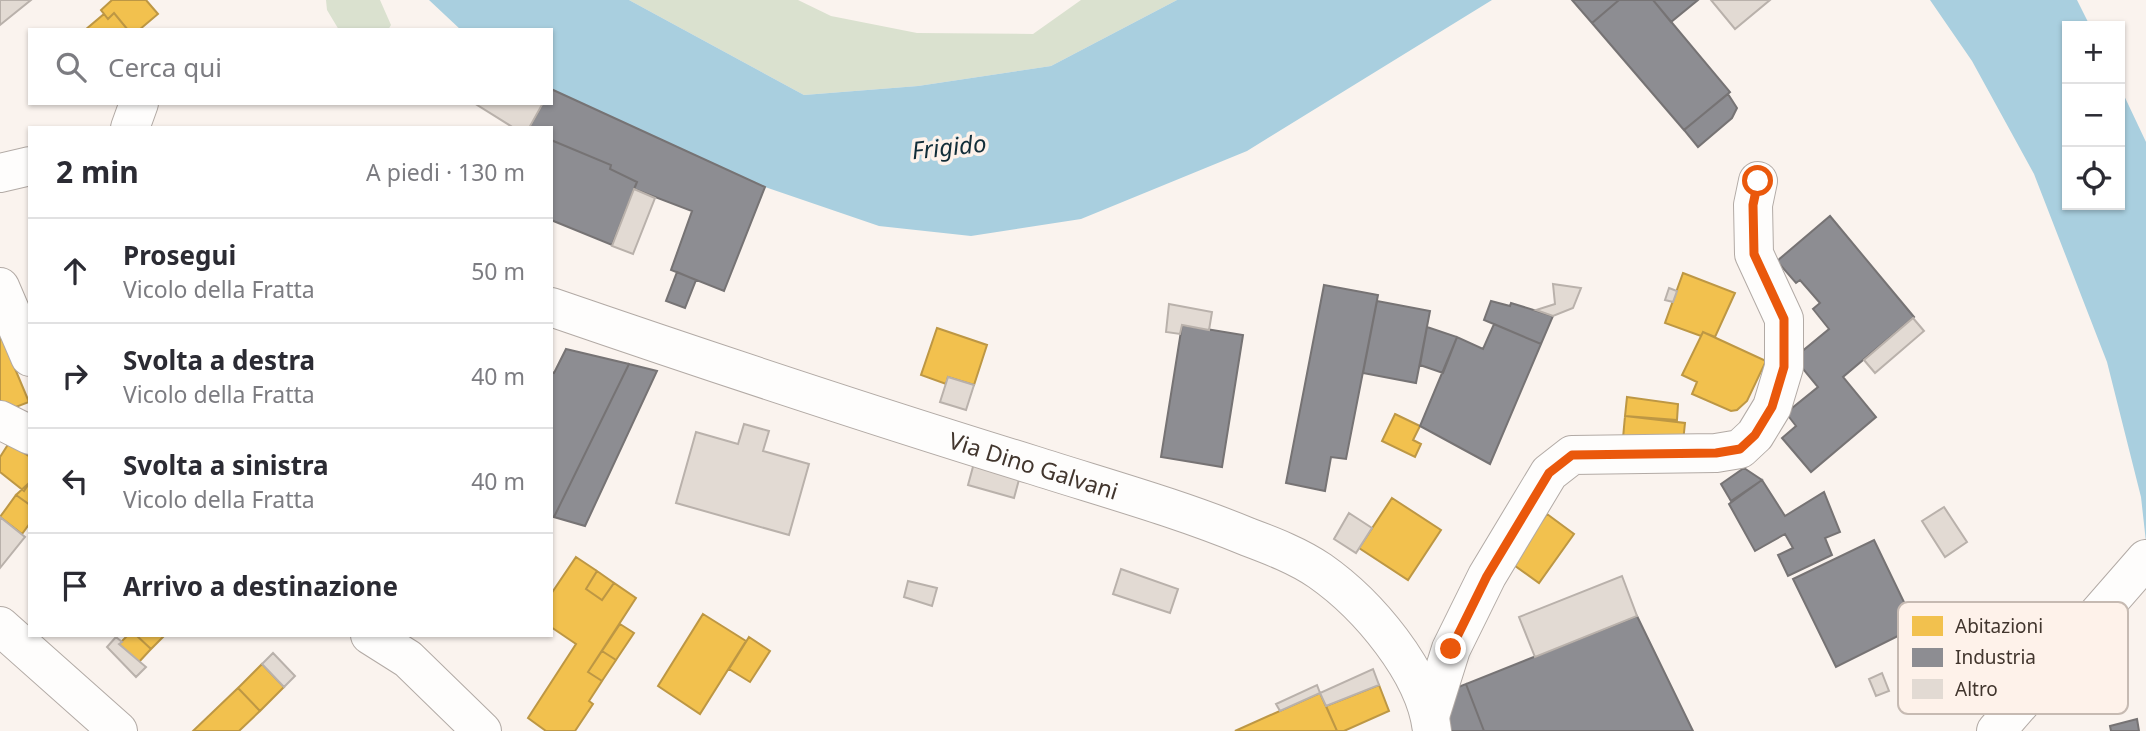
<!DOCTYPE html>
<html lang="it">
<head>
<meta charset="utf-8">
<style>
  body { margin:0; font-family:"Noto Sans",sans-serif; background:#f2f2f3; color:#2b2b33 }
  .controls { position:absolute; right:21px; top:21px; display:grid; overflow:hidden; border-radius:0px; box-shadow:0 2px 5px #0004 }
  .controls button { width:63px; height:63px; display:grid; place-items:center; padding:0; border:0; border-bottom:2px solid #e1e1e2; background:#fff; color:#2b2b33; font:35px sans-serif }
  .stop { position:absolute; width:21px; height:21px; margin:-16px; border:5px solid #ea580c; border-radius:50%; background:#fff }
  .stop.end { background:#ea580c; border-color:#fff; box-shadow:0 2px 7px #0008 }
  .list { margin:0; padding:0; list-style:none }
  h2 { display:flex; justify-content:space-between; align-items:center; height:91px; margin:0; padding:0 28px; font-size:30px }
  h2 small { font-size:23px; font-weight:400; color:#7c7c81 }
  .list li { display:grid; grid-template-columns:46px 1fr auto; gap:21px; align-items:center; box-sizing:border-box; height:105px; padding:0 28px; border-top:2px solid #e1e1e2 }
  .list b { display:block; font-size:26px; white-space:nowrap }
  .list p { margin:0; font-size:23px; white-space:nowrap; color:#7c7c81 }
  .list em { font-size:23px; font-style:normal; color:#7c7c81 }
  .icon { flex:none; width:38px; height:38px; fill:none; stroke:currentColor; stroke-width:2; stroke-linecap:round; stroke-linejoin:round }
  .map { position:relative; flex:none; width:2146px; height:731px; overflow:hidden }
  .search { position:absolute; background:#fff; box-shadow:0 2px 5px #0004; left:28px; top:28px; width:525px; height:77px; display:flex; align-items:center; gap:18px; box-sizing:border-box; padding:0 24px; border-radius:0px; color:#7c7c81; font-size:26px }
  .panel { position:absolute; background:#fff; box-shadow:0 2px 5px #0004; left:28px; top:126px; width:525px; height:511px; border-radius:0px }
  .map>svg:first-child { display:block }
</style>
</head>
<body>
<div class="map">
<svg width="2146" height="731" viewBox="0 0 2146 731">
  <rect width="100%" height="100%" fill="#faf3ee"/>
  <path fill="#dae1cf" d="M326,0H380L391,25L388,30H339L327,10Z
    M629,0H798L831,16L917,33L1033,34L1081,0H1177L1051,66L918,86L804,95Z"/>
  <path fill="#a9cfdf" d="M429,0H629L804,95L918,86L1051,66L1177,0H1492L1247,151L1081,219L971,236L879,226L765,187L551,89V30H461Z
    M1930,0H2077L2090,26H2067V205H2120V87L2146,142V542L2141,497L2107,362L2034,174L1972,61Z"/>
  <path fill="#f2c14e" stroke="#bd9744" stroke-width="2" d="M112,0H146L158,14L139,30H128L114,13L108,19L101,10Z
    M114,13L128,30H85L104,14L108,19Z
    M1683,273L1735,293L1715,337L1703,332L1701,336L1665,323Z
    M937,328L987,345L974,385L948,377L946,384L921,375Z
    M1703,332L1766,361L1747,401L1737,410L1731,411L1692,394L1697,382L1682,375Z
    M0,333L29,402L8,410L0,408Z
    M1627,397L1678,404L1677,420L1625,416Z
    M1395,414L1420,426L1413,440L1421,444L1415,457L1382,441Z
    M1625,416L1685,423L1683,442L1623,438Z
    M9,443L30,457V482L24,491L0,472V457Z
    M30,482V505L16,495Z
    M16,495L30,505V523L22,534L0,517Z
    M1392,498L1441,530L1408,580L1359,548Z
    M1547,514L1574,534L1539,583L1511,563Z
    M576,557L597,571L586,589L602,600L614,583L636,598L588,672L602,681L589,701L593,704L575,731H546L528,718L576,644L551,627V594Z
    M597,571L614,583L602,600L586,589Z
    M703,614L746,641L700,714L658,686Z
    M620,624L634,633L616,660L602,651Z
    M128,635H136L151,649L138,663L119,644Z
    M136,635H165L151,649Z
    M749,637L770,651L750,682L729,669Z
    M602,651L616,660L602,681L588,672Z
    M262,664L284,687L260,711L238,688Z
    M1379,685L1389,711L1344,731H1337L1326,706Z
    M238,688L260,711L239,731H193Z
    M1320,693L1337,731H1235Z"/>
  <path fill="#8d8d92" stroke="#767374" stroke-width="2" d="M1572,0H1619L1592,23Z
    M1619,0H1653L1730,92L1684,130L1592,23Z
    M1653,0H1698L1671,22Z
    M551,89L765,187L724,291L671,270L692,211L634,189L637,182L610,169L611,165L551,140V128H529L543,103H551Z
    M1728,94L1737,108L1732,118L1698,147L1684,130Z
    M551,140L611,165L610,169L637,182L612,245L551,220Z
    M1830,216L1914,317L1843,377L1876,417L1811,472L1782,438L1796,426L1786,413L1818,387L1794,358L1829,329L1813,309L1820,303L1800,280L1796,283L1777,261Z
    M677,272L696,280L685,308L666,301Z
    M1324,285L1378,295L1346,459L1331,457L1325,491L1286,483Z
    M1377,301L1430,311L1416,383L1363,373Z
    M1491,301L1510,306L1511,303L1553,316L1541,344L1484,320Z
    M1494,324L1541,344L1490,464L1420,426L1457,337L1483,349Z
    M1182,325L1243,335L1222,467L1161,457Z
    M1427,327L1457,337L1443,373L1420,365Z
    M566,349L629,364L554,517L551,516V372L554,373Z
    M629,364L657,371L585,526L554,517Z
    M1744,468L1762,480L1731,501L1721,484Z
    M1762,480L1785,516L1824,492L1840,532L1825,538L1832,555L1788,576L1778,555L1793,548L1785,534L1755,551L1729,504Z
    M1874,540L1916,627L1836,667L1793,579Z
    M1637,616L1693,731H1484L1466,684Z
    M1466,684L1484,731H1446L1443,693Z
    M2137,719L2139,731H2111L2110,726Z"/>
  <path fill="#e2dad3" stroke="#b9b1ab" stroke-width="2" d="M0,0H31L0,25Z
    M1711,0H1770L1735,29Z
    M474,103H543L529,128H514Z
    M634,189L655,198L633,254L612,246Z
    M1553,284L1581,288L1573,308L1553,316L1536,310L1555,304Z
    M1669,288L1677,291L1673,302L1665,300Z
    M1169,304L1212,312L1209,330L1182,325L1180,334L1166,332Z
    M1913,318L1924,331L1875,373L1864,360Z
    M948,377L974,385L966,410L940,402Z
    M744,424L769,431L763,451L809,464L789,535L676,503L696,432L738,444Z
    M974,463L1020,476L1014,498L968,485Z
    M1944,507L1967,542L1945,557L1922,521Z
    M1349,513L1372,528L1356,553L1334,539Z
    M0,517L25,537L0,568Z
    M1121,569L1178,589L1170,613L1113,594Z
    M1622,576L1637,616L1535,657L1519,617Z
    M908,581L937,588L932,606L904,597Z
    M116,637L122,642L119,644L146,667L136,677L107,647Z
    M273,653L295,676L284,687L262,664Z
    M1373,669L1379,685L1326,706L1320,693Z
    M1882,673L1889,691L1876,696L1869,679Z
    M1317,685L1320,693L1280,711L1276,704Z"/>
  <g fill="none" stroke-linecap="round" stroke-linejoin="round">
    <g stroke="#b2aaa5" stroke-width="40">
      <g id="minor">
        <path d="M130,128L139,103"/>
        <path d="M0,173L30,166"/>
        <path d="M0,287L30,357"/>
        <path id="s1" d="M551,307C711,362 871,415 1033,465C1105,488 1178,508 1248,537C1272,546 1298,556 1320,571C1367,604 1426,672 1432,731"/>
        <path d="M0,420L30,435"/>
        <path d="M0,626L118,731"/>
        <path d="M370,635L408,659L482,731"/>
        <path d="M1430,716L1451,649L1487,576L1549,473L1572,455L1716,453L1740,449L1755,435L1772,407L1784,367V319L1754,254L1753,205L1758,181"/>
      </g>
    </g>
    <g stroke="#b2aaa5" stroke-width="40">
      <path id="major" d="M1996,731L2146,559"/>
    </g>
    <use href="#minor" stroke="#fefdfc" stroke-width="38"/>
    <use href="#major" stroke="#fefdfc" stroke-width="38"/>
  </g>
  <g fill="none" stroke-linecap="round" stroke-linejoin="round">
    <path stroke="#ea580c" stroke-width="9" d="M1451,649L1487,576L1549,473L1572,455L1716,453L1740,449L1755,435L1772,407L1784,367V319L1754,254L1753,205L1758,181"/>
  </g>
  <g text-anchor="middle" dominant-baseline="central" stroke-width="7" stroke-linejoin="round" paint-order="stroke">
    <g font-size="23" fill="#42362e" stroke="#fef2ea">
      <text stroke="none"><textPath href="#s1" startOffset="508">Via Dino Galvani</textPath></text>
    </g>
    <g font-size="24" font-style="italic" fill="#122e39" stroke="#fef2ea">
      <text transform="translate(949 146) rotate(-6)">Frigido</text>
    </g>
  </g>
  <rect x="1898" y="602" width="230" height="112" rx="10" fill="#fef2ea" stroke="#c6bab2" stroke-width="2"/>
  <rect x="1912" y="616" width="31" height="20" fill="#f2c14e"/>
  <rect x="1912" y="648" width="31" height="19" fill="#8d8d92"/>
  <rect x="1912" y="679" width="31" height="20" fill="#e2dad3"/>
  <g font-size="19" fill="#42362e">
    <text x="1955" y="633">Abitazioni</text>
    <text x="1955" y="664">Industria</text>
    <text x="1955" y="696">Altro</text>
  </g>
</svg>
<div class="controls">
<button>+</button>
<button>−</button>
<button><svg class="icon" aria-label="locate" viewBox="0 0 24 24"><circle cx="12" cy="12" r="6"/><path d="M12 2v4M12 18v4M2 12h4M18 12h4"/></svg></button>
</div>
<div class="stop" style="left:1758px;top:181px"></div>
<div class="stop end" style="left:1451px;top:649px"></div>
<div class="search"><svg class="icon" aria-label="search" viewBox="0 0 24 24"><circle cx="10" cy="10" r="6"/><path d="M15 15l6 6"/></svg>Cerca qui</div>
<section class="panel">
<h2>2 min<small>A piedi · 130 m</small></h2>
<ul class="list">
<li><svg class="icon" aria-label="ahead" viewBox="0 0 24 24"><path d="M12 20V5M6 11l6-6 6 6"/></svg><div><b>Prosegui</b><p>Vicolo della Fratta</p></div><em>50 m</em></li>
<li><svg class="icon" aria-label="right" viewBox="0 0 24 24"><path d="M7 20v-9h11M14 6l5 5-5 5"/></svg><div><b>Svolta a destra</b><p>Vicolo della Fratta</p></div><em>40 m</em></li>
<li><svg class="icon" aria-label="left" viewBox="0 0 24 24"><path d="M17 20v-9H6M10 6l-5 5 5 5"/></svg><div><b>Svolta a sinistra</b><p>Vicolo della Fratta</p></div><em>40 m</em></li>
<li><svg class="icon" aria-label="arrive" viewBox="0 0 24 24"><path d="M6 21V4h12l-3 4 3 4H6"/></svg><div><b>Arrivo a destinazione</b></div></li>
</ul>
</section>
</div>
</body>
</html>
